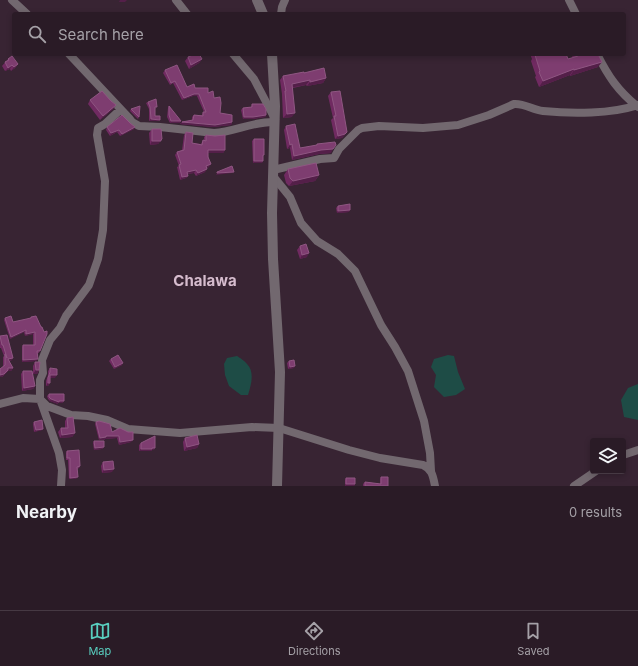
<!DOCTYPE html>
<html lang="en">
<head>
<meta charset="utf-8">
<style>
  body { margin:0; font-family:Inter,sans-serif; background:#362832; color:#f1f3f6 }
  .controls { position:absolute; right:12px; bottom:12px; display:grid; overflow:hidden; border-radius:4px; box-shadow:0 2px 6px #0003 }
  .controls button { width:36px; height:36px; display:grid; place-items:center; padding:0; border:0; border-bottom:1px solid #463943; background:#2a1b26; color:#f1f3f6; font:20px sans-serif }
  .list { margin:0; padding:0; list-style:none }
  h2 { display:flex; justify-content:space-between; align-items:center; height:52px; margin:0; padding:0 16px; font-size:17px }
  h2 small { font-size:13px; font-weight:400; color:#a5a1a7 }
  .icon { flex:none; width:22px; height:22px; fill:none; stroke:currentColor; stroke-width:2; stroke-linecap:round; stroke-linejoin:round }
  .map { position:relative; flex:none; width:638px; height:486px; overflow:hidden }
  .search { position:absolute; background:#2a1b26; box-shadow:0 2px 6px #0003; left:12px; right:12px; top:12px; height:44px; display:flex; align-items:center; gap:10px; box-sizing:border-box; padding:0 14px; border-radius:4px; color:#a5a1a7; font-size:15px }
  .sheet { height:124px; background:#2a1b26 }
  nav { display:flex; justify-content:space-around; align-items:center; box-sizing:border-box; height:56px; border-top:1px solid #463943; background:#2a1b26; font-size:11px; color:#a5a1a7 }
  nav a { display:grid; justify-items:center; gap:2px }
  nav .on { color:#59cebf }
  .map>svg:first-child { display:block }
</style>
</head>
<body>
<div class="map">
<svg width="638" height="486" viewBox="0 0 638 486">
  <rect width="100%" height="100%" fill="#382433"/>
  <path fill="#1e4c46" d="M448,355L454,356L458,372L465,389L456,395L444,397L434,387L436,375L431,367L434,359Z
    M237,356C240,358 245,361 247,364C255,372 251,385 248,395H241L229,386L225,375L224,364L227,358Z
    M638,384V420L624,417L621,400L628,388Z"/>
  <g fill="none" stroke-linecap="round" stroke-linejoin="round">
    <path stroke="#72686f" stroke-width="8" d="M12,0L27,14
      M176,0L187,14
      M569,0L576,14
      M281,14L282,7L285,0
      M69,54L129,118L132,122L139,126L160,127L214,133C234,132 254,121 275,122
      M233,54L254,79L275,119
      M597,54C608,76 618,91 638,107
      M273,170L320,159L334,158L339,149L358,130L362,128L379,126L423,128L458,125L489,115L514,104C524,103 533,110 543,111C572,114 611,114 638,105
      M273,176L290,197L301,223L317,241L338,254L355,271L381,325L395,347L408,371L424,421L430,453L431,471
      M0,404L23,398L40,399L47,406L71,415L88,416L107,420L128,429L180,433L252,427L279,428L349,450L380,458L423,465C432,469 433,476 435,486
      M623,455L638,450
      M61,486L62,470L59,453L40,399V380L43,373L42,360L50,340L60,328L66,316L89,285L98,259L103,230L105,181L97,135L98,128L105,124L120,110
      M574,486L596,471"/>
    <path stroke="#72686f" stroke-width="10" d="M257,0L263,14
      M272,54L275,106L272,213L273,259L280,372L277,486"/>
  </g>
  <path fill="#702a61" d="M530,54H566L568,59L573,58L571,54H598V67L570,76V75L539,87L535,77L536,76L531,61L532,59Z
    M188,57L202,59L199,63L189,69L185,61Z
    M8,59L18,64L15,68L11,71L10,69L5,71L2,66Z
    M165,70L187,87L195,88L208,93L214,98L220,113L232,122L231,125L213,127L180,124L182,122L192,121V117L194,115H202V114L204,112L197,96H193L182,100L173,83L170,85L163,73Z
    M304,73L326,78L323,83L307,86L306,85L293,88L292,117L283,118L282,95V94L280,80L283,76Z
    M331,92L347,132L342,138L335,139L331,120L333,118L328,96Z
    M90,100L111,101L116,105L113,109L100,120L88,104Z
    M148,102L156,109H155V116L158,121H149V109L146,103Z
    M252,104L266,115L265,117L252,119H243L241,110L243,108L251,107Z
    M169,106L181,121L179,123H170L167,117L168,108Z
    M131,109L139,117L138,119L130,111Z
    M286,126L300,148L316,146L317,144L331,153L319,154L292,160L290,148L287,149L284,130Z
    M107,127L134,129L120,136L117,132L110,136L106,130Z
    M152,129L162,139L158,144L150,145L149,133Z
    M186,132L192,143L201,144L203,140L204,141V137L206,135L225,150L223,153H208L209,167L206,168L205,172L196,176L194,173L188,174V176L186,178L180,180L177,167L179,166L175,155L177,152L182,150L184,135Z
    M254,139L263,157L262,163H253L252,141Z
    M288,169L319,175L315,181L289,186L286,183L284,175Z
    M338,206L349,212L337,213L336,208Z
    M300,246L307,257L300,259L297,250Z
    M36,316L39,353H37L36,361L22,362V347L23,345H33V334L25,336L24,332L10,339L4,320L5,318L13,322L30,319L31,317Z
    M0,336L12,360L9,361L13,368L11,371H8L2,377H0V369L3,367V357L4,356L1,348H0Z
    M111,359L122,365L114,369L109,361Z
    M289,361L294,368L288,369L287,363Z
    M35,362L39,370L37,374H33V366Z
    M50,368L55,378H50V383L48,386H46V381L48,375V371Z
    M23,371L35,386L33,389L22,391L21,374Z
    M49,394L64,401L62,403H58V404L50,401L48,399L47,396Z
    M67,418L75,433L72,437L60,438L58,432L61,428H65V421Z
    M34,422L43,429L42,430L34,432L33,424Z
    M96,422L112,432L131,442L119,445L117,438L105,439L104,440H99L95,424Z
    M185,438L199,444L197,448L184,451L183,442Z
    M94,441L104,447L102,449L94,450L93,443Z
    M141,443L154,450H152L151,451H139V445Z
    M67,451L80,466L79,468L77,469L76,479H69L68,460H66V453Z
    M103,462L112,472L102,473L101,466Z
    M381,477L388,486H363V484L365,482L380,484V479Z
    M346,478L355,484L354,486H345V480Z"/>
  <path fill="#541f49" d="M120,0H127L125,2H119Z
    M202,59L199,63L189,69L191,65Z
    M602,62L598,67L570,76L574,70Z
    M18,64L15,68L11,71L14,67Z
    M12,65L10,69L5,71L8,68Z
    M574,69L570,75L539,87L543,81Z
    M326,78L323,83L307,86L310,82Z
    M310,80L306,85L289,88L292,84Z
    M194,94H199L197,96H193L182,100L184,98Z
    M116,105L113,109L100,120L103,116Z
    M295,113L292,117L283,118L287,114Z
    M266,115L265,117L252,119H243L244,117Z
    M151,119L160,120L158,121H149Z
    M171,121H181L179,123H170Z
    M182,122H232L231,125L213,127L180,124Z
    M135,127L134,129L120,136L122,134Z
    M119,130L117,132L110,136L111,133Z
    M347,132L342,138L335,139L338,136Z
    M162,139L158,144L150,145L152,141Z
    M292,144L290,148L287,149L290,145Z
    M333,149L331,153L319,154L292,160L294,156L321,150Z
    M208,150H225L223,153H206Z
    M254,161H263L262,163H253Z
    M211,164L209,167L204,168L206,166Z
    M207,169L205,172L196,176L198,173Z
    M196,170L194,173L185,174L187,172Z
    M234,172L232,173L216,175L217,173Z
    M319,175L315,181L289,186L293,181Z
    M188,176L186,178L180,180L182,177Z
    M350,210L349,212L337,213L338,211Z
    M309,253L307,257L300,259L302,255Z
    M26,330L24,332L10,339L11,337Z
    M35,332L33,334L25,336L26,334Z
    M13,358L12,360L6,362L8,359Z
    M38,359L36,361L22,362L23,360Z
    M123,363L122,365L114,369L115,367Z
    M295,366L294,368L288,369L290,367Z
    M8,368H13L11,371H8L2,377H0V375Z
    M36,370H39L37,374H33Z
    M50,375H57L55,378H48Z
    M48,383H50L48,386H46Z
    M35,386L33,389L22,391L24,388Z
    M51,399L64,401L62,403H58V404L50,401Z
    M43,429L42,430L34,432L36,430Z
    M75,433L72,437L60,438L62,435Z
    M106,436H119L117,438L105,439L104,440H99L100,438Z
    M133,440L131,442L119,445L120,442Z
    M199,444L197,448L184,451L187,447Z
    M104,447L102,449L94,450L95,448Z
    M155,448L154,450H152L151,451H139L141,449Z
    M114,469L112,472L102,473L104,470Z
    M78,477L76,479H69L70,478Z
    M346,484H355L354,486H345Z"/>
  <path fill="#7e3d70" stroke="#8f5682" d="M195,54V55L199,54L202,59L191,65L188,57Z
    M536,54H566L568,59L578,56L577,54H598L602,62L574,70V69L543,81L539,72L540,71L535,55Z
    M12,56L18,64L14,67L12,65L8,68L5,62L9,60L8,59Z
    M177,65L187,87L194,84L195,88H208V93L213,91L214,98L220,97L221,103L220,113L232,115V122L215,125L182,122L193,120L194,115L203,116V112H206L199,94H194L184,98L175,81L171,83L165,70Z
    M324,68L326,78L310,82V80L292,84L295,113L287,114L285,91H286L283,76L304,72V73Z
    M102,91L111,101L116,105L103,116L90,100Z
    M340,91L347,132L345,134L338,136L334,116H336L331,92Z
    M156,99L157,107H155V116H160V120L151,119L150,107L148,102Z
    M252,104H263L266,109V115L253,117H244L243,108L252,107Z
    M140,106L139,117L131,109Z
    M169,106L181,121H171L169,115Z
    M122,115L130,123L135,127L122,134L119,130L111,133L107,127Z
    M295,124L300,148L317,145V144L335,142L336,145L333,149L321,150L294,156L292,144L290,145L286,126Z
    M152,129H161L162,139L161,140V141H152Z
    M186,132L193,133L192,143L202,145L203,140L206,141V135L215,136L225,135V150H208V157L211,164L206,166L207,169L198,173L196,170L187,172L188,176L182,177L179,165L181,164L177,152L184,150Z
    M254,139H264V155H263V161H254Z
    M316,163L319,175L293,181L290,178L288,169Z
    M232,166L234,172L217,173V172Z
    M350,204V210L338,211V206Z
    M306,244L309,253L302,255L300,246Z
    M11,316L13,322L31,318V317L36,316L41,327H42L44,332L47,331V334L40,351H37L38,359L23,360V345H35V332L26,334V330L11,337L5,318Z
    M7,335L13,358L8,359L13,368H8V370L4,374L0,375V369L5,365V354L7,358L3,345H2L0,336Z
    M118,355L123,363L115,367L111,359Z
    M294,360L295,366L290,367L289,361Z
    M35,362H40L39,370H36Z
    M50,368L57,369V375H50V383H48V378L50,372Z
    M23,371H32L35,386L24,388Z
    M49,394H64V401H59V402L51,399L49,397Z
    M73,417L75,433L62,435L61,428H68L67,418Z
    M42,420L43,429L36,430L34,422Z
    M99,421L110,424L112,432L120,428L128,432H133V440L120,442L119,436H106V437L100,438L96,422Z
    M197,435L199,444L187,447L185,438Z
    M155,436V448H152V449H141V443Z
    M94,441H104V447L95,448Z
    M79,450L80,466L77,467L78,477L70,478V458H67V451Z
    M113,461L114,469L104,470L103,462Z
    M381,477H388V486H365V482L381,484Z
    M346,478H355V484H346Z"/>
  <g text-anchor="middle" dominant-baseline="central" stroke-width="4" stroke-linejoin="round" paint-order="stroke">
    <g font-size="15" font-weight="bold" fill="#d6bcce" stroke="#382433">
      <text x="205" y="280">Chalawa</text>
    </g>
  </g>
</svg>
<div class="controls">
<button><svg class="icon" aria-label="layers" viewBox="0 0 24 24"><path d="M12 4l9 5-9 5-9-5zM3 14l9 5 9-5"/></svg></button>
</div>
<div class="search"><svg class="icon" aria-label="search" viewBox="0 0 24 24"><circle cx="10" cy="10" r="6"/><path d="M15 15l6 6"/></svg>Search here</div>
</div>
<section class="sheet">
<h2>Nearby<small>0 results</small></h2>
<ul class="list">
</ul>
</section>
<nav>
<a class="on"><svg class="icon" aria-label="map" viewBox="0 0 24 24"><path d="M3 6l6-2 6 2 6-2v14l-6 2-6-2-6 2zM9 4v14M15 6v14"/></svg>Map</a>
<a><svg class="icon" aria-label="directions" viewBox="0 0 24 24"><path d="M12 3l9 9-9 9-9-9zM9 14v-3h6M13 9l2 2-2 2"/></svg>Directions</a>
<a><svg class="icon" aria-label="saved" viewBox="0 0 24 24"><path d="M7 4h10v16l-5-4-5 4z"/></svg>Saved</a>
</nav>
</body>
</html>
